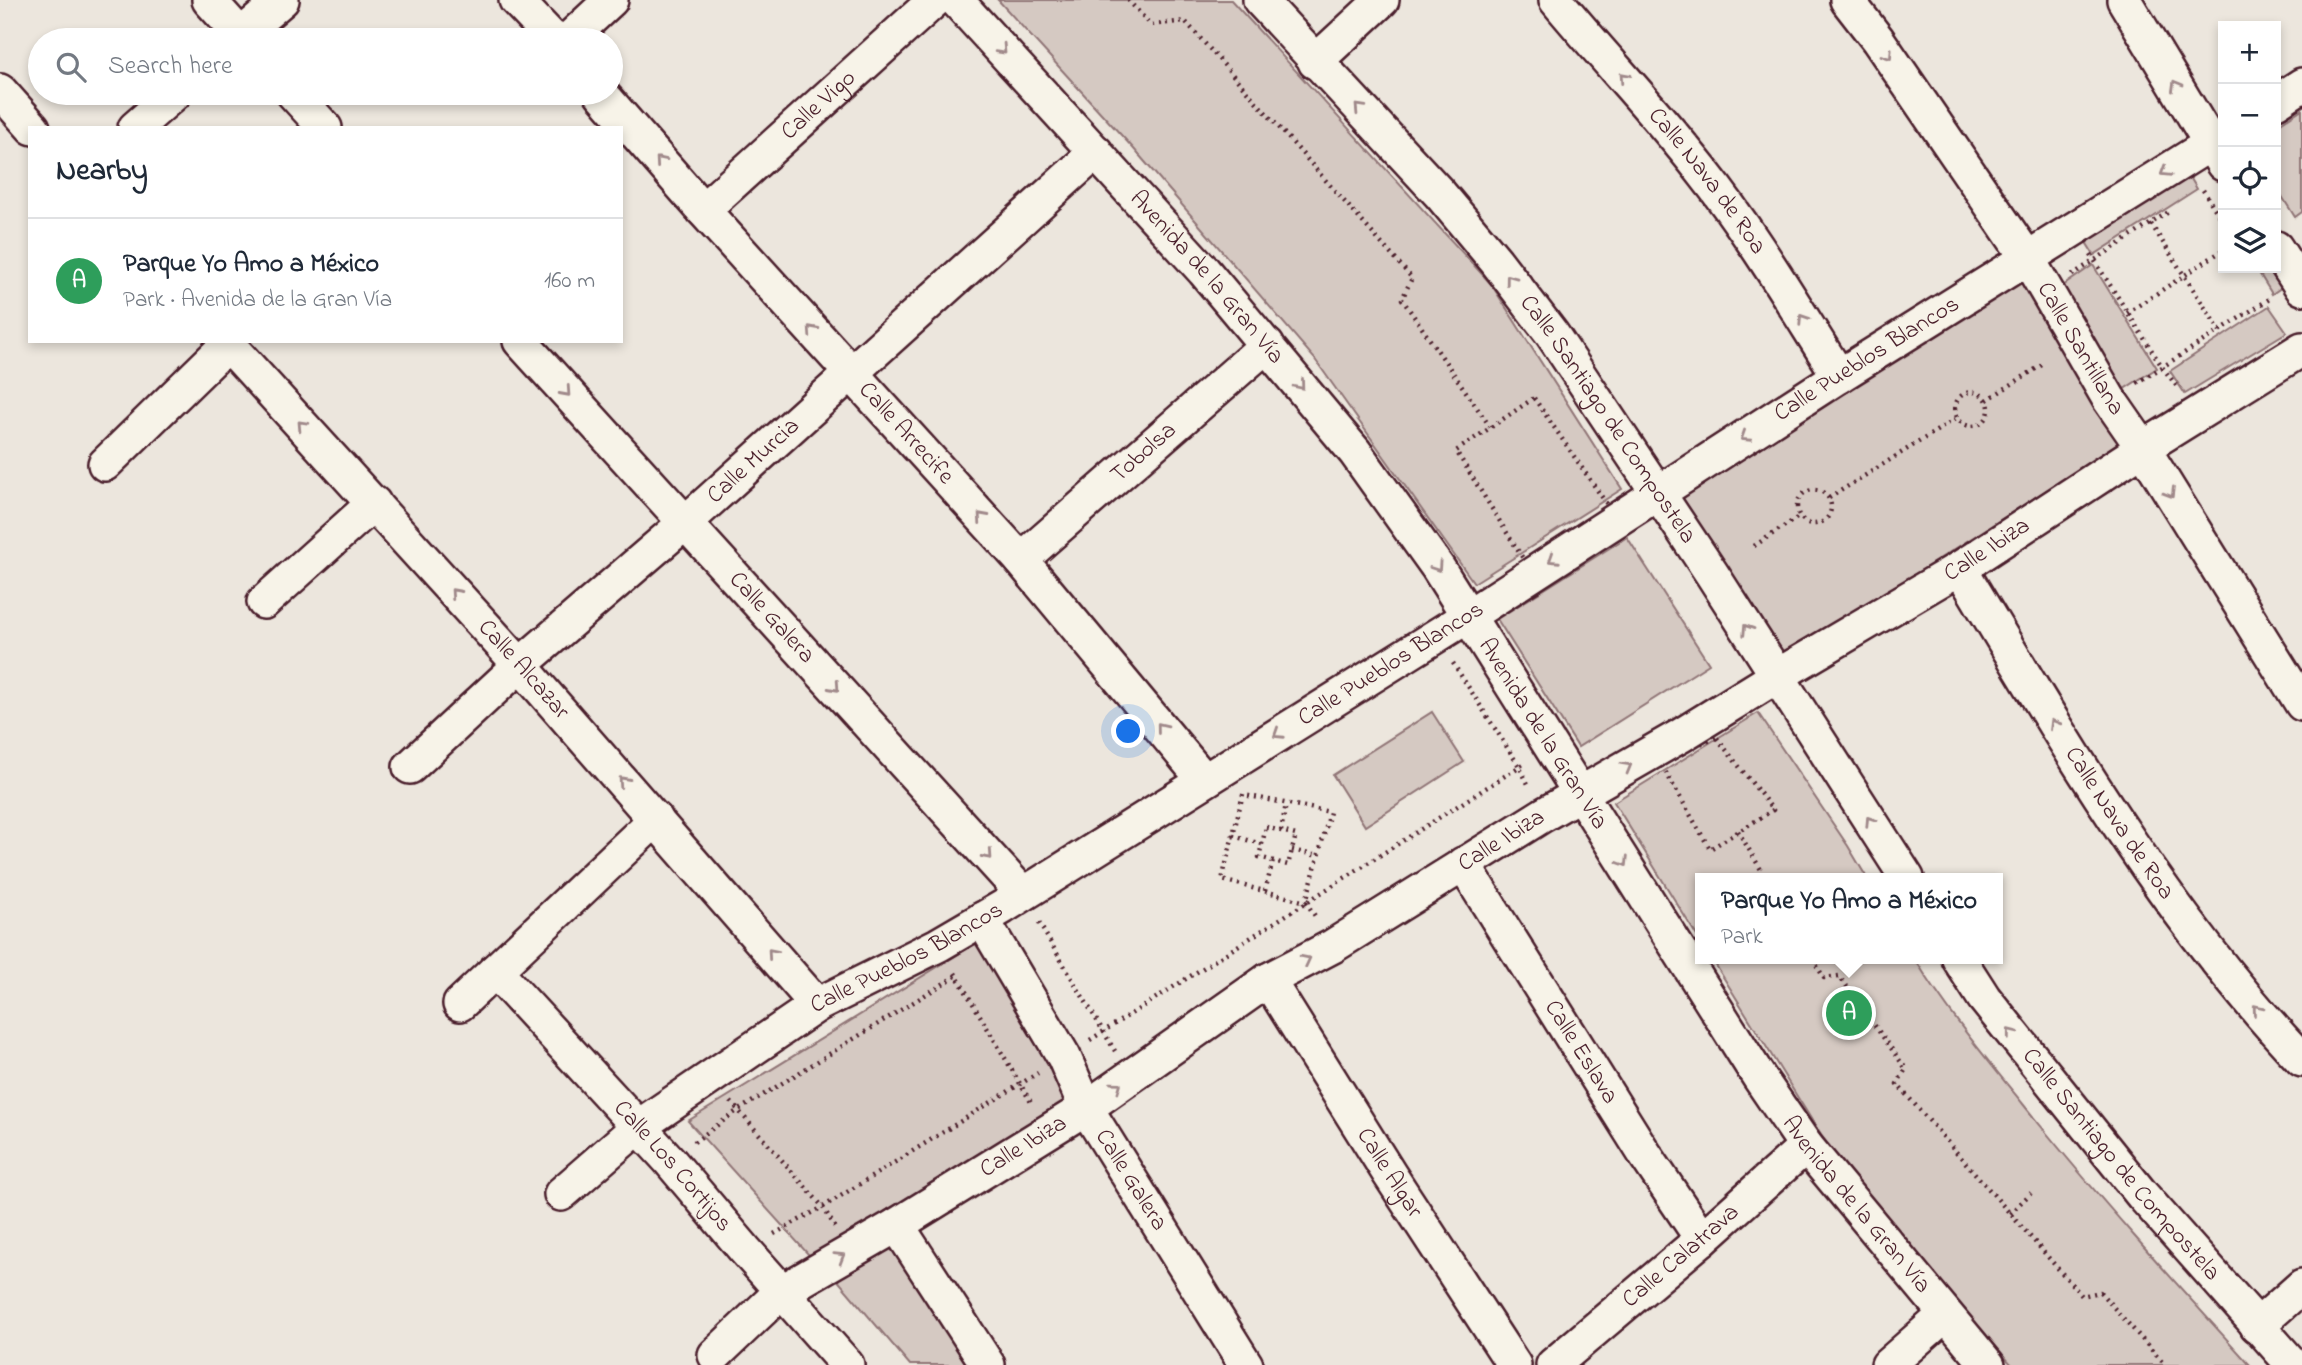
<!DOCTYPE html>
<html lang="en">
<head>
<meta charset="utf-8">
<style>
  body { margin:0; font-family:"Indie Flower",sans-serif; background:#f6f6f7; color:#1f2937 }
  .controls { position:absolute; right:21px; top:21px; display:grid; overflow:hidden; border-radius:0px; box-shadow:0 4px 10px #0003 }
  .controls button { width:63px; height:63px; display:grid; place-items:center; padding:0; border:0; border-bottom:2px solid #e0e1e3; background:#fff; color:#1f2937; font:35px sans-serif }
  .you { position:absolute; left:1129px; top:732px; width:24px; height:24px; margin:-18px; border:5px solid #fff; border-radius:50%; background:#1a73e8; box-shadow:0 0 0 10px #1a73e833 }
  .badge { display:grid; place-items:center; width:46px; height:46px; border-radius:50%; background:#1a73e8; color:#fff; font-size:23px; font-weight:700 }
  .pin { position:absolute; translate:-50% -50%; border:4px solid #fff; box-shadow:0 2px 7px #0006 }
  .popup { position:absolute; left:1695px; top:873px; width:308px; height:91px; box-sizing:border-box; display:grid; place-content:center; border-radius:0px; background:#fff; filter:drop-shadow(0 2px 5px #0005); font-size:23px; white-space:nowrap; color:#747a83 }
  .popup b { font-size:26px; color:#1f2937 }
  .popup::after { content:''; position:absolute; left:50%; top:100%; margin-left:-14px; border:14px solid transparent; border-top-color:#fff }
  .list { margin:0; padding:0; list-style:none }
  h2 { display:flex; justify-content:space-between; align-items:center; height:91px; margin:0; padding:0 28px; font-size:30px }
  h2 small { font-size:23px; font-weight:400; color:#747a83 }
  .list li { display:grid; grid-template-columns:46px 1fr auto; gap:21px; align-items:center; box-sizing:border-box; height:126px; padding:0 28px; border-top:2px solid #e0e1e3 }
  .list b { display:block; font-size:26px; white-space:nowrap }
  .list p { margin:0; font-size:23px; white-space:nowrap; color:#747a83 }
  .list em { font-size:23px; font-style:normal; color:#747a83 }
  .icon { flex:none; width:38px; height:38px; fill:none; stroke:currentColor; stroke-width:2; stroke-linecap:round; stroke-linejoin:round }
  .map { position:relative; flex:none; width:2302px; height:1365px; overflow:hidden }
  .search { position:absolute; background:#fff; box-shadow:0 4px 10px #0003; left:28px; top:28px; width:595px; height:77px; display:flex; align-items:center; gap:18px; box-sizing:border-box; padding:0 24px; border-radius:38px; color:#747a83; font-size:26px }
  .panel { position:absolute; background:#fff; box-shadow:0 4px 10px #0003; left:28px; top:126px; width:595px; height:217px; border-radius:0px }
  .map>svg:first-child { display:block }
</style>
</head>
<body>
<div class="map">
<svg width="2302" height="1365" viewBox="0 0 2302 1365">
  <rect width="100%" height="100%" fill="#ece6dd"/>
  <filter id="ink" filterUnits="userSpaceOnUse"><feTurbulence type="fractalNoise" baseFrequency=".0143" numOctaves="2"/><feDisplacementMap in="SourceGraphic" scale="14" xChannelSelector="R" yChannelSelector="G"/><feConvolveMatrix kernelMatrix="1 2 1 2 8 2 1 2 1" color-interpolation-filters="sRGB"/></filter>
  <g filter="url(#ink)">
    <path fill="#d5c9c2" stroke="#907476" stroke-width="2" d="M998,0H1231L1491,284L1622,489L1474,583L1314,358L1133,148Z
      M2302,109V212L2295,217L2276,187V126Z
      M2178,157L2197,189L2094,255L2074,223Z
      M2276,226L2302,268V273L2272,294L2256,268H2276Z
      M2093,265L2157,368L2124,389L2060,288Z
      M2022,278L2127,439L1773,665L1670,503Z
      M2269,306L2287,332L2185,394L2170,371Z
      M1627,537L1709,664L1578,747L1497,619Z
      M1432,712L1464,762L1365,826L1333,775Z
      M1758,713L1848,846L1867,878H1700V941L1614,802Z
      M978,942L1076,1107L817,1264L688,1121Z
      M1712,959H1915C1946,1010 1985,1057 2023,1104C2095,1194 2172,1279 2250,1365H2012L1890,1229L1821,1135Z
      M894,1238L975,1365H910L835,1277Z"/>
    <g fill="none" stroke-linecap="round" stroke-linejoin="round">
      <g stroke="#4a1f2b" stroke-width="38">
        <g id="minor">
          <path d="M209,0L245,40"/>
          <path d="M516,0L554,40"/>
          <path id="s1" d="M956,0L1204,271L1355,452L1438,568L1759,1077L1806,1146L1988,1365"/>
          <path id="s2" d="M1260,0L1440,194L1496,261L1552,334L1712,574L1907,878"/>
          <path id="s3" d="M1556,0C1604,58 1656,112 1702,171C1753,235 1795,307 1839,376"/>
          <path id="s4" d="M1847,0L1878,40L2028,259L2109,399L2143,448L2302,704"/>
          <path d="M2124,0L2223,164"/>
          <path d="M235,40L282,0"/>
          <path d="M568,40L611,0"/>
          <path d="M1315,62L1382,0"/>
          <path d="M0,91L33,128"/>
          <path d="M293,93L325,128"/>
          <path id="s5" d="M601,93L703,210L1021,560L1204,780"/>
          <path d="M2276,102L2302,85"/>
          <path d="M135,128L175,93"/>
          <path id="s6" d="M703,210L935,0"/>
          <path d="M2276,248L2302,288"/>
          <path id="s7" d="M225,341L520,665L817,1005"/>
          <path id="s8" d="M520,341L1023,894"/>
          <path d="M105,464L228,344"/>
          <path id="s9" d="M1021,560L1267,345"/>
          <path id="s10" d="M1960,568C2063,739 2164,914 2302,1060"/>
          <path d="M264,602L374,503"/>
          <path id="s11" d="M410,767L520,665L686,522L1096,152"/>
          <path id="s12" d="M1463,864L1646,1156L1702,1239"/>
          <path id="s13" d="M982,919L1064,1057L1086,1108L1246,1365"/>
          <path id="s14" d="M1959,959L1984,998L2143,1196L2293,1365"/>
          <path id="s15" d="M495,971L669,1160L745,1250L847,1365"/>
          <path id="s16" d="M1268,980L1390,1175L1514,1365"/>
          <path d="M460,1004L656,819"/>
          <path id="s17" d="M561,1194L638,1127L817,1005L938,945L1003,907L1468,616L1839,376L2223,136"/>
          <path d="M897,1225L988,1365"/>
          <path d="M2257,1326L2302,1286"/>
          <path id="s18" d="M715,1355L781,1292L897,1225L1086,1108L1268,980L1333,946L1543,815L1680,736L1777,676L1960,568L2143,448L2302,349"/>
          <path id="s19" d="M1553,1365L1702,1239L1806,1146"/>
          <path d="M1888,1365L1945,1315"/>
        </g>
      </g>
      <path stroke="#4a1f2b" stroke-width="4.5" stroke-dasharray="2 5" stroke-linecap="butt" d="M1128,0L1151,25L1185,21L1412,278L1402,299L1491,428
        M2203,190L2223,222
        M2151,224L2220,331
        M2091,255L2163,368L2178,388
        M2072,275L2170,211
        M2127,313L2223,250
        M2137,383L2271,298
        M1955 409a17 17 0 1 1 34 0a17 17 0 1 1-34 0Z
        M1534,398L1617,519L1532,573L1456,451Z
        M1987,400L2045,363
        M1797 507a17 17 0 1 1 34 0a17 17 0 1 1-34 0Z
        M1829,498L1957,418
        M1754,546L1800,516
        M1453,663L1519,766L1529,786
        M1717,738L1773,810L1710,849L1658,759Z
        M1243,794L1222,880L1306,902L1330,812L1244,795
        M1266,827L1296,835L1288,865L1259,857Z
        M1281,831L1286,804
        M1738,831L1766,878
        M1233,836L1262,844
        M1292,850L1318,856
        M1265,891L1273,861
        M1306,902L1317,919
        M1039,923L1115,1051
        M1813,959L1824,978L1839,976L1906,1069L1897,1084L2082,1296L2100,1292L2165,1365
        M955,973L1032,1104
        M1090,1040L1525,763
        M731,1102L823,1207L835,1227
        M694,1142L737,1111L959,974
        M2010,1213L2031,1193
        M774,1234L823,1207L1038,1073"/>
      <use href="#minor" stroke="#f7f3e8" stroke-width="33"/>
    </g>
    <defs><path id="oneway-chevron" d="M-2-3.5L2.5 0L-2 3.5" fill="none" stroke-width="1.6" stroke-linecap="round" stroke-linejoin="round" transform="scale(1.75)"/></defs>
    <g stroke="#a0898a">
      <use href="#oneway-chevron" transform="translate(1002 50) rotate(47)"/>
      <use href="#oneway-chevron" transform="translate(1888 55) rotate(56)"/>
      <use href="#oneway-chevron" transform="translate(1624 77) rotate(-132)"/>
      <use href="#oneway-chevron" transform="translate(2176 85) rotate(-120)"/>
      <use href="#oneway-chevron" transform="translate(1359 108) rotate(-133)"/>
      <use href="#oneway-chevron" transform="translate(660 161) rotate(-131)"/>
      <use href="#oneway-chevron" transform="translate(2165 172) rotate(148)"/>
      <use href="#oneway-chevron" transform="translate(1510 279) rotate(-127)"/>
      <use href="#oneway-chevron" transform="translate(1803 319) rotate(-123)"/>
      <use href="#oneway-chevron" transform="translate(812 330) rotate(-132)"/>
      <use href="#oneway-chevron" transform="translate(1300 385) rotate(50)"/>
      <use href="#oneway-chevron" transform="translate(566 392) rotate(48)"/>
      <use href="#oneway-chevron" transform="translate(302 425) rotate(-133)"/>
      <use href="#oneway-chevron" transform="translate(1745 437) rotate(147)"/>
      <use href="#oneway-chevron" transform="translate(2170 493) rotate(59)"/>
      <use href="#oneway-chevron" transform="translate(982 517) rotate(-132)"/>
      <use href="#oneway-chevron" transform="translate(1553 559) rotate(147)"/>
      <use href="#oneway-chevron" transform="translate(1437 567) rotate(56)"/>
      <use href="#oneway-chevron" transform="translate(455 593) rotate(-132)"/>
      <use href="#oneway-chevron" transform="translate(1747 629) rotate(-123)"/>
      <use href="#oneway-chevron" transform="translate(835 687) rotate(48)"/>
      <use href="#oneway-chevron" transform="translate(2054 724) rotate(-121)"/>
      <use href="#oneway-chevron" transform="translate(1161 727) rotate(-129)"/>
      <use href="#oneway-chevron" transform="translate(1278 734) rotate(147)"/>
      <use href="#oneway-chevron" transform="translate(1627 767) rotate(-30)"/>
      <use href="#oneway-chevron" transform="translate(623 781) rotate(-132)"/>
      <use href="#oneway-chevron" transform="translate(1870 821) rotate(-123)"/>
      <use href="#oneway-chevron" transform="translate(988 855) rotate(48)"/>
      <use href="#oneway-chevron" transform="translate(1624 862) rotate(58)"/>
      <use href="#oneway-chevron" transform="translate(772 953) rotate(-131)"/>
      <use href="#oneway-chevron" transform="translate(1306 960) rotate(-27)"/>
      <use href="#oneway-chevron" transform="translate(2257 1009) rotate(-129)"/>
      <use href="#oneway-chevron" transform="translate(2011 1033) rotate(-128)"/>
      <use href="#oneway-chevron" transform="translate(1117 1086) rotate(-36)"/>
      <use href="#oneway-chevron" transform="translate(840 1257) rotate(-31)"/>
    </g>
  </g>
  <g text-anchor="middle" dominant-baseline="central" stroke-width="6" stroke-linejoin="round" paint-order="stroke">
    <g font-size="24" fill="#4a1f2b" stroke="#f7f3e8">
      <text stroke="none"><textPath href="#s6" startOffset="156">Calle Vigo</textPath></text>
      <text stroke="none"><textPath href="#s3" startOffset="236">Calle Nava de Roa</textPath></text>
      <text stroke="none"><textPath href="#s1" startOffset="374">Avenida de la Gran Vía</textPath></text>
      <text stroke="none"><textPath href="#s4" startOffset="420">Calle Santillana</textPath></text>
      <text stroke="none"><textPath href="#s17" startOffset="1552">Calle Pueblos Blancos</textPath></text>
      <text stroke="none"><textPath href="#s2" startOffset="546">Calle Santiago de Compostela</textPath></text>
      <text stroke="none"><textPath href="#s5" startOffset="457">Calle Arrecife</textPath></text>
      <text stroke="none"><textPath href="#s9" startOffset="163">Tobolsa</textPath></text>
      <text stroke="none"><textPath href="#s11" startOffset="460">Calle Murcia</textPath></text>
      <text stroke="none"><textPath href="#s18" startOffset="1508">Calle Ibiza</textPath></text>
      <text stroke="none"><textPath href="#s8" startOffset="374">Calle Galera</textPath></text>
      <text stroke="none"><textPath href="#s17" startOffset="987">Calle Pueblos Blancos</textPath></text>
      <text stroke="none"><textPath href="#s7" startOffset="444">Calle Alcazar</textPath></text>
      <text stroke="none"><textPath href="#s1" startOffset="942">Avenida de la Gran Vía</textPath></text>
      <text stroke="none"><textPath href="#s10" startOffset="301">Calle Nava de Roa</textPath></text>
      <text stroke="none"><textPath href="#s18" startOffset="942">Calle Ibiza</textPath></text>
      <text stroke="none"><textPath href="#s17" startOffset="420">Calle Pueblos Blancos</textPath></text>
      <text stroke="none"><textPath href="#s12" startOffset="222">Calle Eslava</textPath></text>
      <text stroke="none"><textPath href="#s18" startOffset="374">Calle Ibiza</textPath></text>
      <text stroke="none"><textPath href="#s14" startOffset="262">Calle Santiago de Compostela</textPath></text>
      <text stroke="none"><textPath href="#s15" startOffset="264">Calle Los Cortijos</textPath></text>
      <text stroke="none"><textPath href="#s16" startOffset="228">Calle Algar</textPath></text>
      <text stroke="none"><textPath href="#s13" startOffset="301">Calle Galera</textPath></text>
      <text stroke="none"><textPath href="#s1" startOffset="1508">Avenida de la Gran Vía</textPath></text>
      <text stroke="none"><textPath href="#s19" startOffset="168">Calle Calatrava</textPath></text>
    </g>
  </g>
</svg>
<div class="controls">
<button>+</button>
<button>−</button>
<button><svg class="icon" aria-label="locate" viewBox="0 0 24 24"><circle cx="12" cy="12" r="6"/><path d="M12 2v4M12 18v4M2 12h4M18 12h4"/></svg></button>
<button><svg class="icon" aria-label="layers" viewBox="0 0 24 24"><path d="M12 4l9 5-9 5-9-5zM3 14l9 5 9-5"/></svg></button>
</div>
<div class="you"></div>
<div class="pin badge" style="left:1849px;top:1013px;background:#2e9e5b">A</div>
<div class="popup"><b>Parque Yo Amo a México</b>Park</div>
<div class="search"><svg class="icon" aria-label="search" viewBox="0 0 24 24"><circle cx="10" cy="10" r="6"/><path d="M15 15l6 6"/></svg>Search here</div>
<section class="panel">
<h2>Nearby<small></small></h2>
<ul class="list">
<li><span class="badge" style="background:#2e9e5b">A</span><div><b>Parque Yo Amo a México</b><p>Park · Avenida de la Gran Vía</p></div><em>160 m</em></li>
</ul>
</section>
</div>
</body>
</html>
